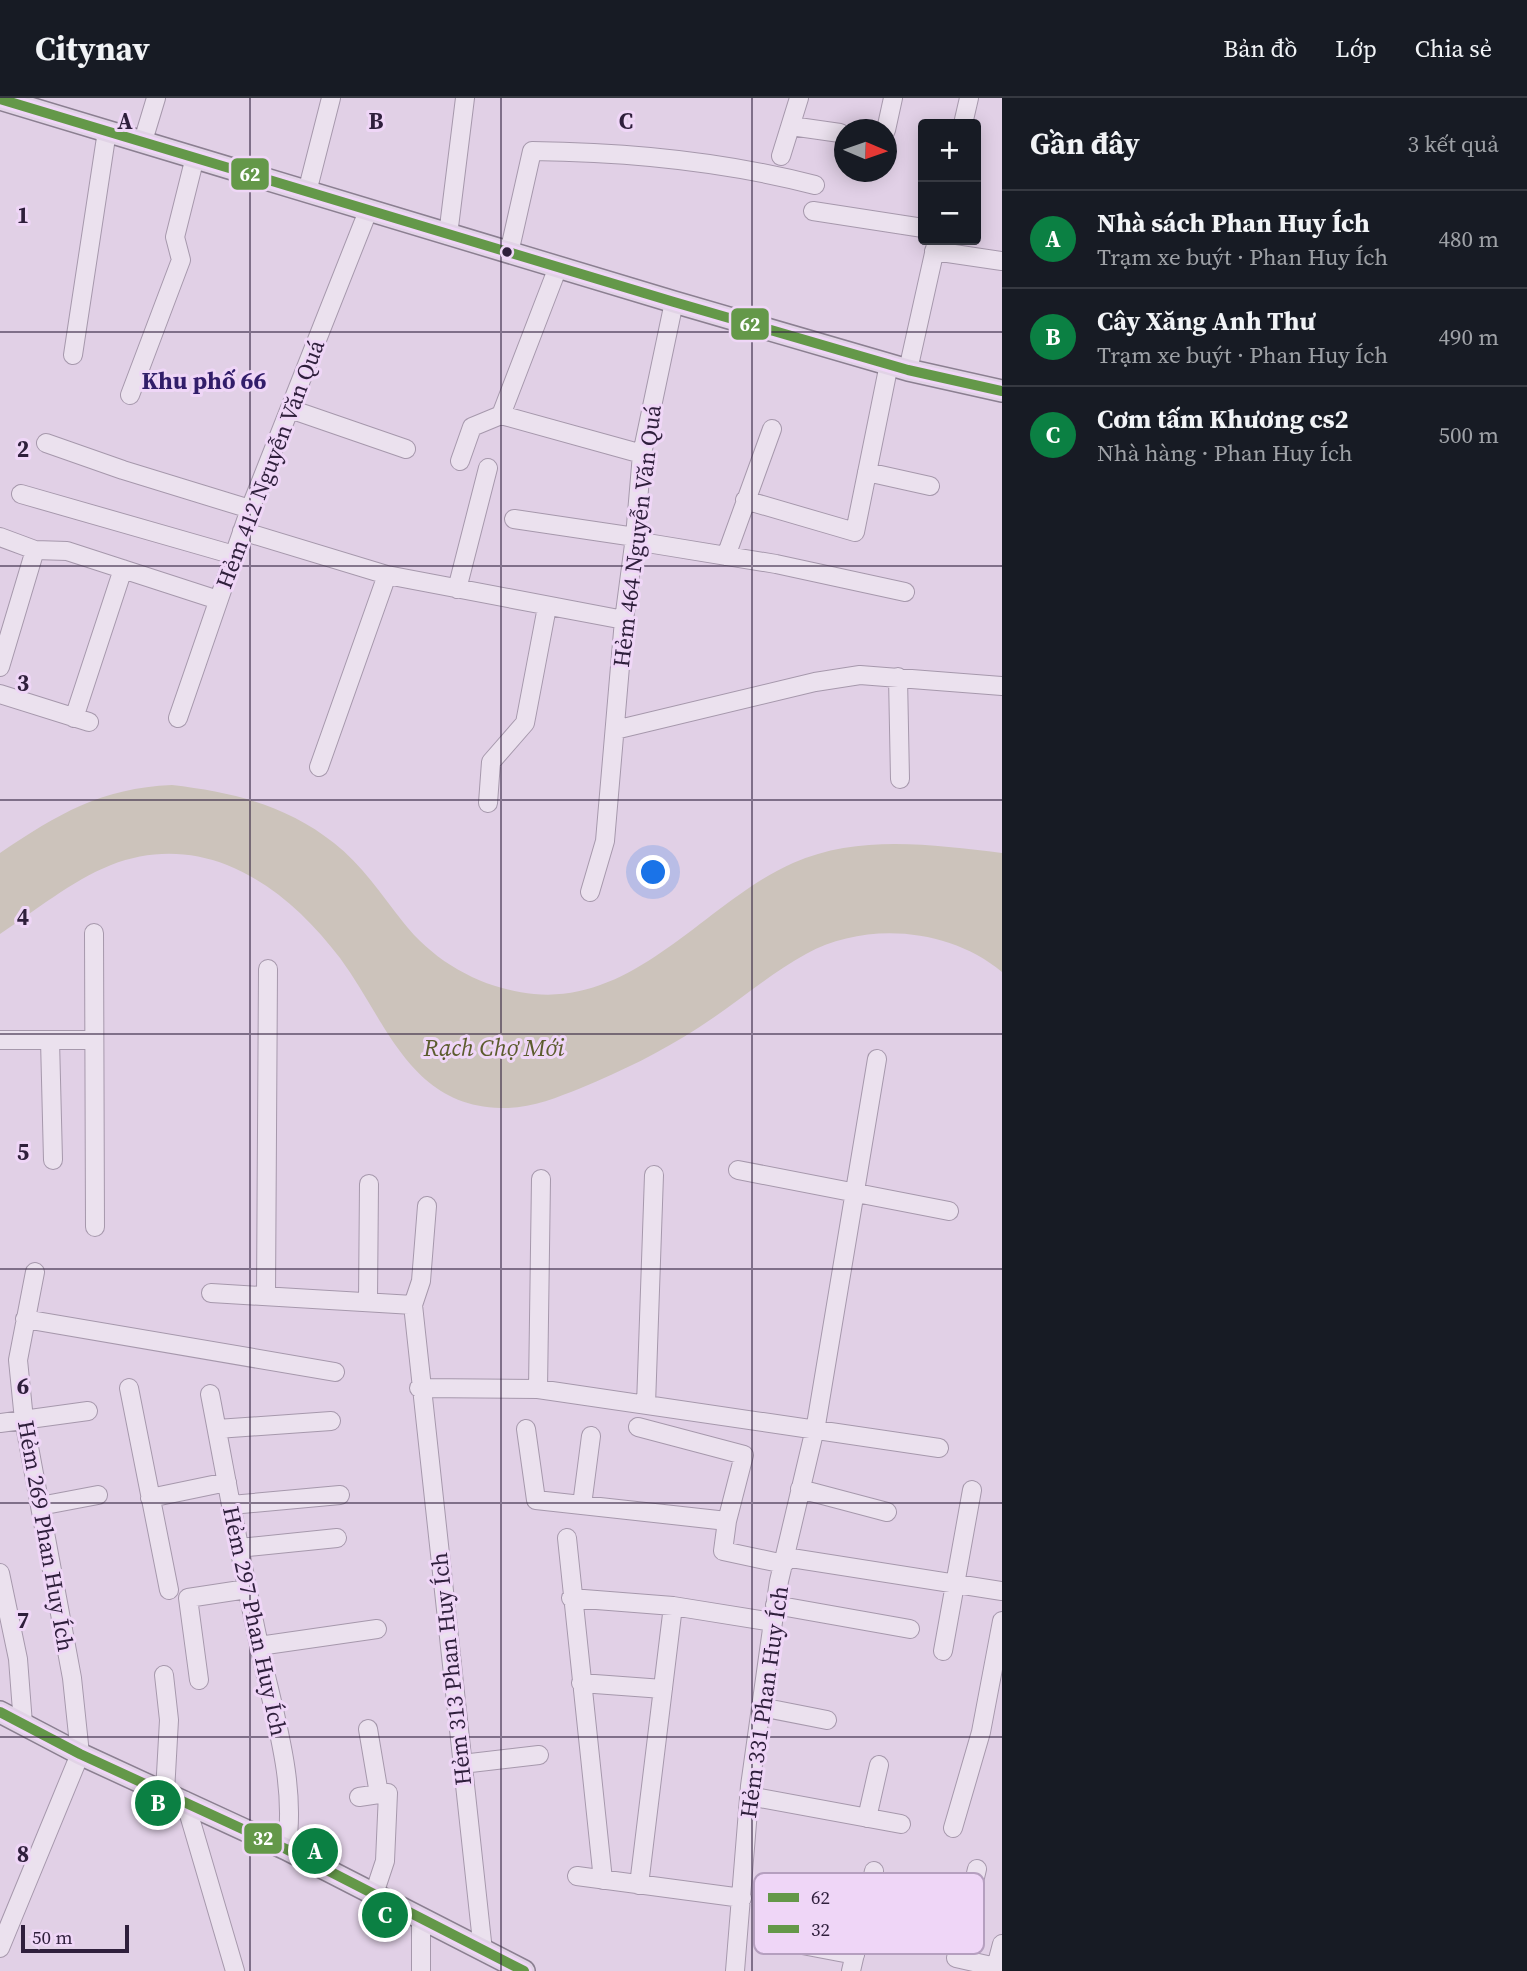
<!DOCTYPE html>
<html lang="vi">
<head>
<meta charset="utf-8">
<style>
  body { margin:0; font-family:"Source Serif 4",serif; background:#242831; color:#f1f3f6 }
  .controls { position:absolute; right:21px; top:21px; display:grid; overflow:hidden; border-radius:7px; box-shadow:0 4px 18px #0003 }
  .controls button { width:63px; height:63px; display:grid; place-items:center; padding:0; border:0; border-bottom:2px solid #363941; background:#171b24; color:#f1f3f6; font:35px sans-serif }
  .compass { position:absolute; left:834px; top:21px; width:63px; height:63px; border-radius:50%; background:#171b24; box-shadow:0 4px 18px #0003; rotate:92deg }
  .scale { position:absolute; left:21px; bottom:18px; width:108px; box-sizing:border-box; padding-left:7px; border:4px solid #2f1f3c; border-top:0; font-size:19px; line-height:24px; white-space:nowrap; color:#2f1f3c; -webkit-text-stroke:5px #efd6f7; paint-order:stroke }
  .you { position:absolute; left:654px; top:775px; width:24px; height:24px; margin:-18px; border:5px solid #fff; border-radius:50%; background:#1a73e8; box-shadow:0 0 0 10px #1a73e833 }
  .badge { display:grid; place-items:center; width:46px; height:46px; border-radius:50%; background:#0b8043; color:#fff; font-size:23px; font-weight:700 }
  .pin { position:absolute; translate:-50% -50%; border:4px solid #fff; box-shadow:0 2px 7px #0006 }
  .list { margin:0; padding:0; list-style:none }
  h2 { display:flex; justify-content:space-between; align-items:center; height:91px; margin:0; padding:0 28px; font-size:30px }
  h2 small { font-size:23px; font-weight:400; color:#9ea1a6 }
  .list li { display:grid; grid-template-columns:46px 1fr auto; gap:21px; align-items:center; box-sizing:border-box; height:98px; padding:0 28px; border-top:2px solid #363941 }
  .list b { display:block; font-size:26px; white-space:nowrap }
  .list p { margin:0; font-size:23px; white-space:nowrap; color:#9ea1a6 }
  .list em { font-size:23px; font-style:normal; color:#9ea1a6 }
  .map { position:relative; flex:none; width:1002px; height:1873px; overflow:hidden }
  header { display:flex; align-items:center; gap:42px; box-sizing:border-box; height:98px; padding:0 35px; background:#171b24; border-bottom:2px solid #363941 }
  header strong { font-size:33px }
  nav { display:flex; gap:38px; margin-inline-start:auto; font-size:24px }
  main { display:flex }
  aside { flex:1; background:#171b24 }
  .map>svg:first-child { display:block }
</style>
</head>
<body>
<header>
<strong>Citynav</strong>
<nav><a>Bản đồ</a><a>Lớp</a><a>Chia sẻ</a></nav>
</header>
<main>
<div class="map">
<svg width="1002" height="1873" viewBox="0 0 1002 1873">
  <rect width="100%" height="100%" fill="#e1d0e6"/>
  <path fill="#ccc3bb" d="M172,687C232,694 286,707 334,745C362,767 381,796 403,824C435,865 483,891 534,896C637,906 707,803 793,765C860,736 932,747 1002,755V874C949,830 866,823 806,856C768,877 734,907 698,930C661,954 622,973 581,990C556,1000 529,1011 501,1010C409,1008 386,922 340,860C309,820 274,786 227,767C189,752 149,752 111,767C71,783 35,813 0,836V755C58,716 101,690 172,687Z"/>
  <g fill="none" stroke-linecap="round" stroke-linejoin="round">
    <g stroke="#a698ac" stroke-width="20">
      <path id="minor" d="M963,26L969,0
        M791,28L840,35
        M886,32L893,0
        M143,43L156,0
        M781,58L799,0
        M307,94L331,0
        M813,113L923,130
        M448,137L465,0
        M934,153L1002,163
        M509,155L532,53C627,54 722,63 815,87
        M73,257L107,33
        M908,272L937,142
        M130,297L181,162L175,139L195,59
        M290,311L406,351
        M501,317L642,356
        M46,345L123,372L250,411
        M460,363L472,329L501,317L558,169
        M867,374L930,388
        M21,396L234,457
        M745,402L855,434L889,266
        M514,421L635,439
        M242,433L387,477L624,522
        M0,439L35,452L67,453L218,502
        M635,443L776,466L905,494
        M726,458L772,331
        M457,491L488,370
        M0,569L35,452
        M898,579L900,681
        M0,596L89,624
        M74,620L123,471
        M178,620L250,411L368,113
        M615,632L815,584L860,577L1002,588
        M319,669L387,477
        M488,705L491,664L525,625L547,509
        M590,794L605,743L624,522L635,439L642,356L674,204
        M94,835L95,1129
        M0,942H93
        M50,942L53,1062
        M738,1072L949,1113
        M211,1195L413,1207L483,1853
        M266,1197L268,871
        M368,1202L369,1086
        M413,1207L421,1183L427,1108
        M25,1221L335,1274
        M129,1290L169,1492
        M419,1290L538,1291L939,1350
        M538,1291L541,1081
        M210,1296C226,1379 241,1464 259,1547C272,1610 298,1687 286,1751
        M646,1307L654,1077
        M0,1325L88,1313
        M638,1329L744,1357L727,1423
        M217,1331L331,1323
        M526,1331L536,1402L727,1423L723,1453L784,1466
        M815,1333L877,961
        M800,1391L887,1414
        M150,1400L227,1384
        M231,1407L340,1397
        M582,1407L591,1338
        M40,1408L98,1397
        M567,1440L603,1782
        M239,1450L337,1440
        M785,1459L1002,1493
        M0,1475L18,1561L23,1626
        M571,1500L673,1508L773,1524
        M775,1507L910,1531
        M259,1548L377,1531
        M943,1553L972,1392
        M164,1577L169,1622L165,1694
        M199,1582L188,1500L247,1491
        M581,1585L663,1591
        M761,1609L827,1622
        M368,1631L379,1696L388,1695L385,1763L374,1796
        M462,1666L539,1657
        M749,1698L901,1726
        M359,1699L379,1696
        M185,1703L235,1873
        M867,1720L879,1667
        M953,1730L981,1634L1002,1523
        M977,1771L956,1860L996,1869
        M577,1778L742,1800
        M639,1787L673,1508
        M903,1818L963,1831
        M421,1821V1873
        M797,1846L855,1857
        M0,1850L80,1656L72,1580L24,1322L18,1262L35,1174
        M735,1873L750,1688L773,1524L779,1483L813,1339
        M851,1873L874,1773
        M995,1873L1002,1846"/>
    </g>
    <g stroke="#8b7f91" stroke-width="24">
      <path id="major" d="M0,1L674,204L908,272L1002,293
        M0,1614L80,1656L286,1751L524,1873"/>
    </g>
    <use href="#minor" stroke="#ebe1ee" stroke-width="18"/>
    <use href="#major" stroke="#e1d3e6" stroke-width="21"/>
    <g stroke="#efd6f7" stroke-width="16">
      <path id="bus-1" d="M0,1L674,204L908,272L1002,293"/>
    </g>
    <g stroke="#efd6f7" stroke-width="16">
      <path id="bus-2" d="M0,1614L80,1656L286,1751L524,1873"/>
    </g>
    <use href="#bus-1" stroke="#649849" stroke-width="10"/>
    <use href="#bus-2" stroke="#649849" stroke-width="10"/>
  </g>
  <path fill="none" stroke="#2f1f3c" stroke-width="2" stroke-opacity="0.55" d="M250,0V1873M501,0V1873M752,0V1873M0,234H1002M0,468H1002M0,702H1002M0,936H1002M0,1171H1002M0,1405H1002M0,1639H1002"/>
  <circle fill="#2f1f3c" stroke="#efd6f7" stroke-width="2.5" cx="507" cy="154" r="6"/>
  <g text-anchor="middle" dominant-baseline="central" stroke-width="6" stroke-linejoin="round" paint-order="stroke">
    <g font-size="23" fill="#2f1f3c" stroke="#efd6f7">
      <text transform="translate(270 366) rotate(-69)">Hẻm 412 Nguyễn Văn Quá</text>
      <text transform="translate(637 438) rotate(-83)">Hẻm 464 Nguyễn Văn Quá</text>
      <text transform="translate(46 1438) rotate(80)">Hẻm 269 Phan Huy Ích</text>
      <text transform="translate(255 1523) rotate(78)">Hẻm 297 Phan Huy Ích</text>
      <text transform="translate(451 1571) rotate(-96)">Hẻm 313 Phan Huy Ích</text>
      <text transform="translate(764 1604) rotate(-82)">Hẻm 331 Phan Huy Ích</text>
    </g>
    <g font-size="24" font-weight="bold" fill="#311d6a" stroke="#efd6f7">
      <text x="204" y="282">Khu phố 66</text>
    </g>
    <g font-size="24" font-style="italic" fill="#5c5c2e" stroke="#efd6f7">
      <text x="494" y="949">Rạch Chợ Mới</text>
    </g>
  </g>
  <rect x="754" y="1775" width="230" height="81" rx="10" fill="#efd6f7" stroke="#b59fbf" stroke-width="2"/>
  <rect x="768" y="1795" width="31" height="9" fill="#649849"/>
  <rect x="768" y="1827" width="31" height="8" fill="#649849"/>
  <g font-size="19" fill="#2f1f3c">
    <text x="811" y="1806">62</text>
    <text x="811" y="1838">32</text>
  </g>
  <g font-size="23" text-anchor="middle" font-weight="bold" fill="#2f1f3c" stroke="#efd6f7" stroke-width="6" stroke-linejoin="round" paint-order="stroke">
    <text x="125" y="31">A</text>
    <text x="376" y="31">B</text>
    <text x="626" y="31">C</text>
    <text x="23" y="125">1</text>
    <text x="23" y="359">2</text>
    <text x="23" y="593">3</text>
    <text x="23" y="827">4</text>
    <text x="23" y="1062">5</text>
    <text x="23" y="1296">6</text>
    <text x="23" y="1530">7</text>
    <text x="23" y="1764">8</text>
  </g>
  <g stroke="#efd6f7" stroke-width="2.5">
    <rect x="230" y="59" width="40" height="34" rx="7" fill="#649849"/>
    <rect x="730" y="209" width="40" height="34" rx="7" fill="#649849"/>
    <rect x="243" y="1724" width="40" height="33" rx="7" fill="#649849"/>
  </g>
  <g font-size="19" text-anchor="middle" font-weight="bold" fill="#fff">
    <text x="250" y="83">62</text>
    <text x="750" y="233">62</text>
    <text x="263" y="1747">32</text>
  </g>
</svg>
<div class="controls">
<button>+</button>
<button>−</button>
</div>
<svg class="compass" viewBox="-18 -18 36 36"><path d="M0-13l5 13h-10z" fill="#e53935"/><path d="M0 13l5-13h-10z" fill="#9ea1a6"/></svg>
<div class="scale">50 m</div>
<div class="you"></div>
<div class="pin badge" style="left:315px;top:1753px">A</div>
<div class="pin badge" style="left:158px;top:1705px">B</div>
<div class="pin badge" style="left:385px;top:1817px">C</div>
</div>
<aside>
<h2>Gần đây<small>3 kết quả</small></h2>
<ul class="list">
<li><span class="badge">A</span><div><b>Nhà sách Phan Huy Ích</b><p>Trạm xe buýt · Phan Huy Ích</p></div><em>480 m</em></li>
<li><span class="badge">B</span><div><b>Cây Xăng Anh Thư</b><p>Trạm xe buýt · Phan Huy Ích</p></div><em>490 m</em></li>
<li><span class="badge">C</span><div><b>Cơm tấm Khương cs2</b><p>Nhà hàng · Phan Huy Ích</p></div><em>500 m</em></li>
</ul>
</aside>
</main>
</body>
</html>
